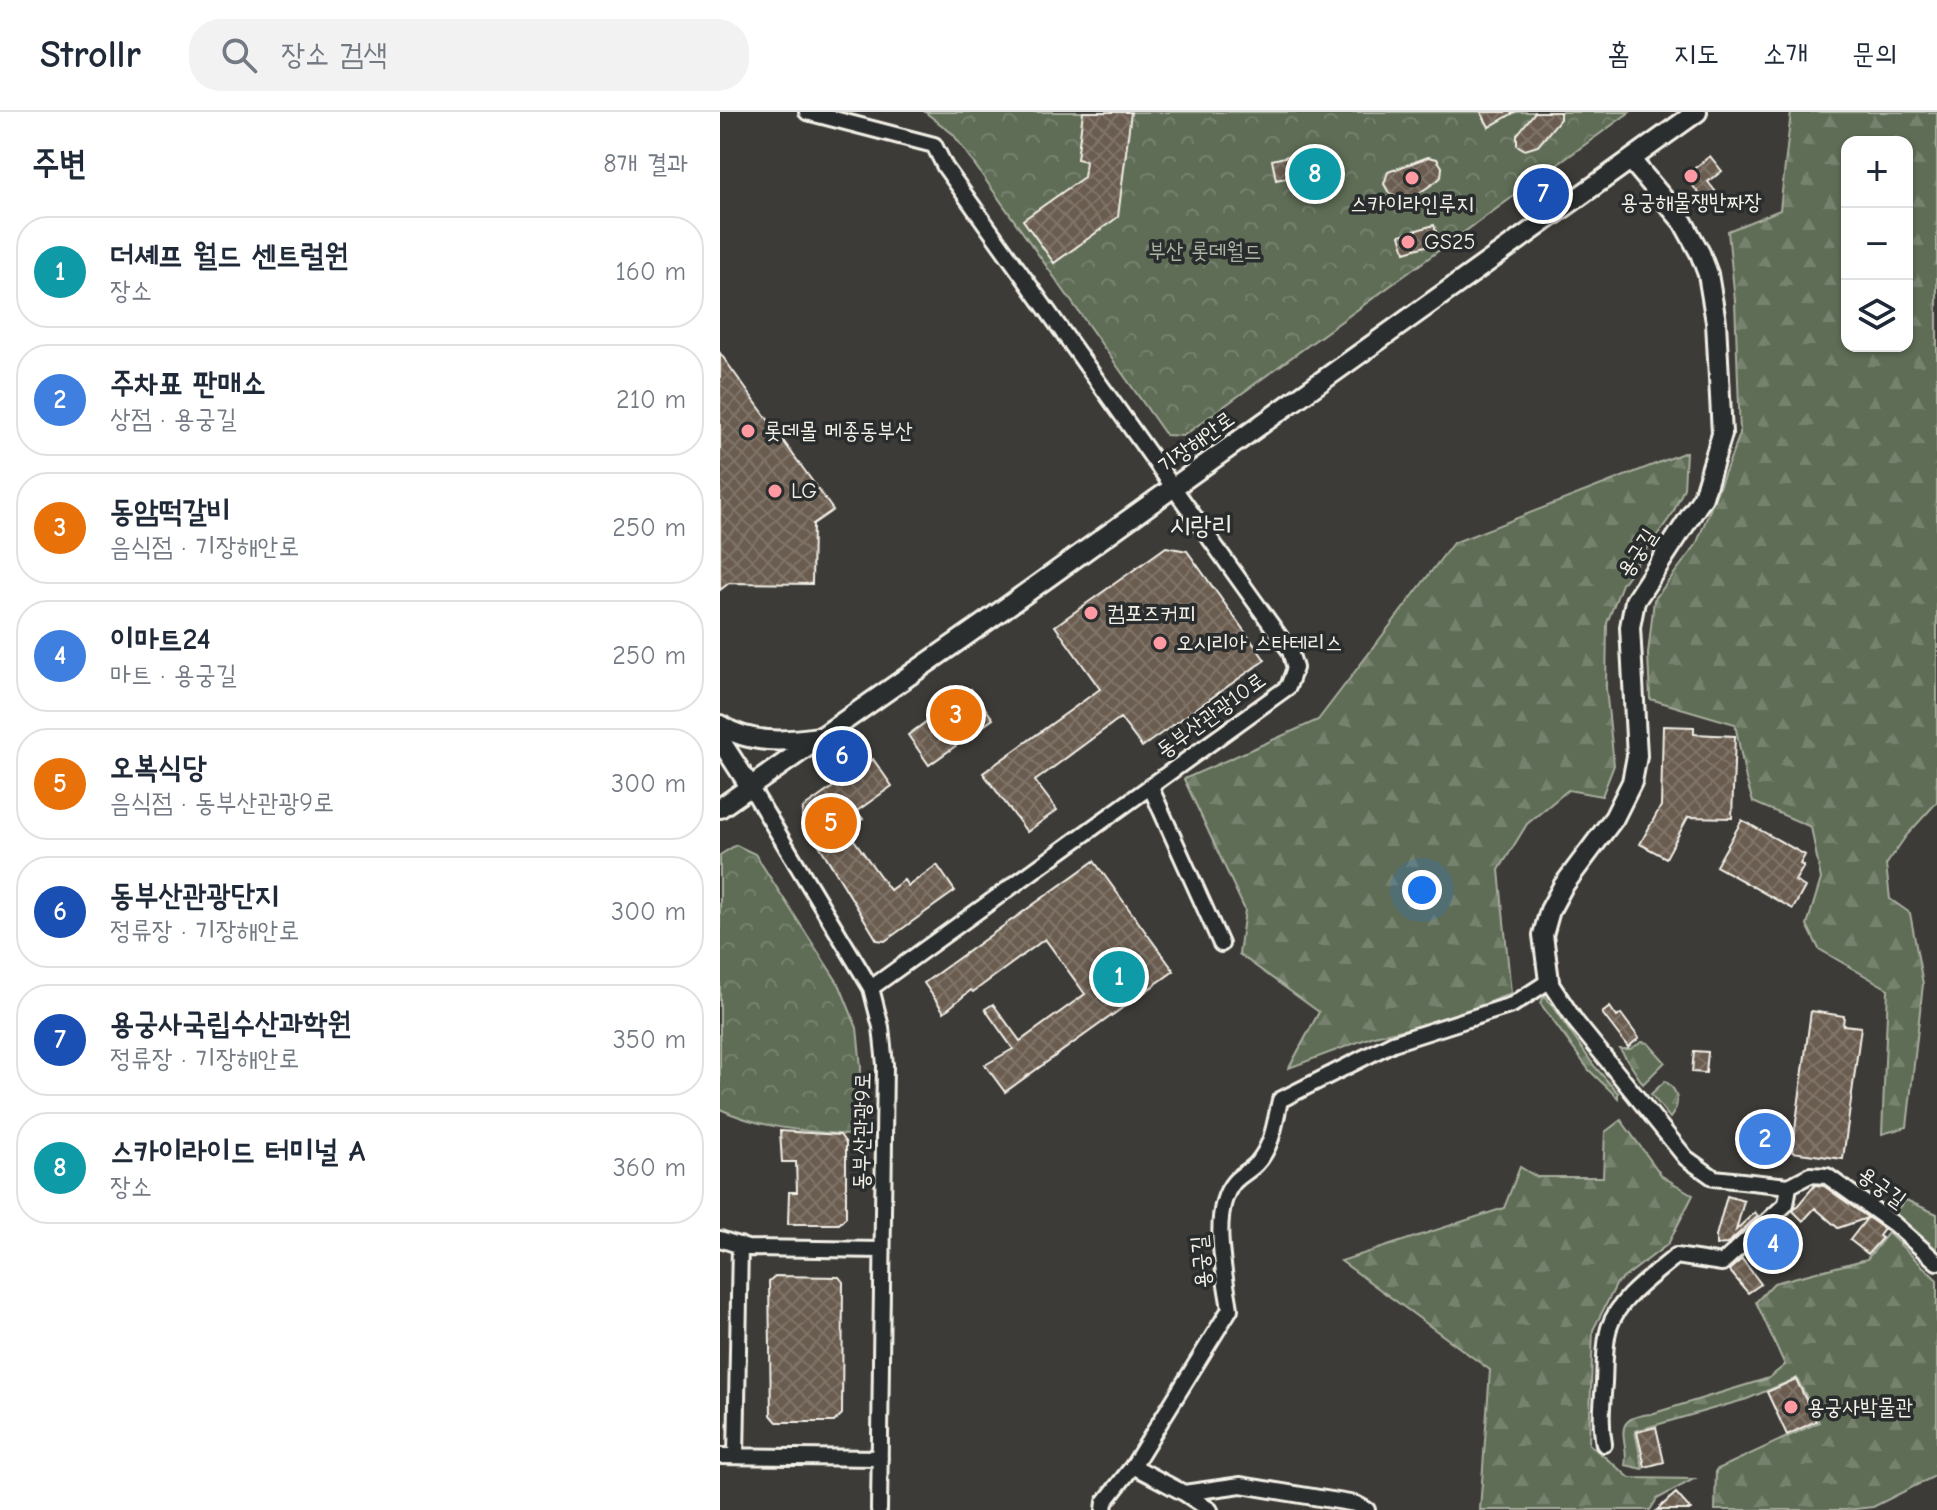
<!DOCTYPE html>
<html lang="ko">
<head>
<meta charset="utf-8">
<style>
  body { margin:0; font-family:"Comic Neue","Poor Story",sans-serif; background:#f2f2f3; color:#1f2937 }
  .controls { position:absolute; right:24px; top:24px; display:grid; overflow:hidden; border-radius:16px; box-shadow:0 2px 6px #0004 }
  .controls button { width:72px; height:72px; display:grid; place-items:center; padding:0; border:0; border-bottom:2px solid #e0e1e3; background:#fff; color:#1f2937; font:40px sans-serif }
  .you { position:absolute; left:702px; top:778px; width:28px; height:28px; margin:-20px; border:6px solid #fff; border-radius:50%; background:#1a73e8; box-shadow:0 0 0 12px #1a73e833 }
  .badge { display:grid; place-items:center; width:52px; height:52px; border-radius:50%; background:#845c67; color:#fff; font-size:26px; font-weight:700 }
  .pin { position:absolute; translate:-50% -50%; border:4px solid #fff; box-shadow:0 2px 8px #0006 }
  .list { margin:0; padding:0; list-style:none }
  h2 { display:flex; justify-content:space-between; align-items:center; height:104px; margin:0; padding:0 32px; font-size:34px }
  h2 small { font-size:26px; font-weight:400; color:#747a83 }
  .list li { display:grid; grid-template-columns:52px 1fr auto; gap:24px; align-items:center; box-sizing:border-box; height:112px; margin:0 16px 16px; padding:0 16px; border:2px solid #e0e1e3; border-radius:32px }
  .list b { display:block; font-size:30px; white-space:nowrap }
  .list p { margin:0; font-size:26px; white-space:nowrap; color:#747a83 }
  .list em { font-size:26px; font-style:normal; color:#747a83 }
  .icon { flex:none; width:44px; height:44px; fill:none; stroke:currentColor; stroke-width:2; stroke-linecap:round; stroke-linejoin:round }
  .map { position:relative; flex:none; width:1217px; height:1398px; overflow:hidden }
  header { display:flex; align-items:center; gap:48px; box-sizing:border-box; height:112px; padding:0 40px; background:#fff; border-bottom:2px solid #e0e1e3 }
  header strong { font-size:38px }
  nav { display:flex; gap:44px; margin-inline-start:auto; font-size:28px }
  .search { width:560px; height:72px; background:#f2f2f3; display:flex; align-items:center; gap:20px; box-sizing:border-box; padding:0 28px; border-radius:32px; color:#747a83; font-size:30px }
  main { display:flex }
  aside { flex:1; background:#fff }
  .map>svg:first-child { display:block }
</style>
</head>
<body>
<header>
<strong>Strollr</strong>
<div class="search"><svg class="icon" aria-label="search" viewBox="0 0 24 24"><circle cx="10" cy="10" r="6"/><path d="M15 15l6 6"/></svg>장소 검색</div>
<nav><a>홈</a><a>지도</a><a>소개</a><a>문의</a></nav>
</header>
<main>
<aside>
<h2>주변<small>8개 결과</small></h2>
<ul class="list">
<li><span class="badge" style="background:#0f9aa8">1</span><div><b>더셰프 월드 센트럴원</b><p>장소</p></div><em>160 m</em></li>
<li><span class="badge" style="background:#3f7fe0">2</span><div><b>주차표 판매소</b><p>상점 · 용궁길</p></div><em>210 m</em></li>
<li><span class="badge" style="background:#e8710a">3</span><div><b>동암떡갈비</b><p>음식점 · 기장해안로</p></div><em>250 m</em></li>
<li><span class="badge" style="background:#3f7fe0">4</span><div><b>이마트24</b><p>마트 · 용궁길</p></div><em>250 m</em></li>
<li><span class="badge" style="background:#e8710a">5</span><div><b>오복식당</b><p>음식점 · 동부산관광9로</p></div><em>300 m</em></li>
<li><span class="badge" style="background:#1a4fb4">6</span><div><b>동부산관광단지</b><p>정류장 · 기장해안로</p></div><em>300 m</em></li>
<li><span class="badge" style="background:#1a4fb4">7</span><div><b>용궁사국립수산과학원</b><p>정류장 · 기장해안로</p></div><em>350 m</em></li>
<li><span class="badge" style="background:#0f9aa8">8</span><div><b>스카이라이드 터미널 A</b><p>장소</p></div><em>360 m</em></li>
</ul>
</aside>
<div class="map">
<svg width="1217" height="1398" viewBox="0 0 1217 1398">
  <defs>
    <pattern id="forest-firs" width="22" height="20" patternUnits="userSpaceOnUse" patternTransform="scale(2)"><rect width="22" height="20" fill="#5e6d56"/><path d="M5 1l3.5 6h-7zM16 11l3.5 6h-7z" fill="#76826e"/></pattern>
    <pattern id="park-crowns" width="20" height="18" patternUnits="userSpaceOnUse" patternTransform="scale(2)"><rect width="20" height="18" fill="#5e6d56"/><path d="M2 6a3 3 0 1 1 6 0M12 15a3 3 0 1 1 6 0" fill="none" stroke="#76826e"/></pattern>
    <pattern id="building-cross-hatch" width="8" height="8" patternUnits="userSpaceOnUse" patternTransform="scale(2)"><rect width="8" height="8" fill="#6a5c50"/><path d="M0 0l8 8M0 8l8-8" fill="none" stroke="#807469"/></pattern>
  </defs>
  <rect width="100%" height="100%" fill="#3d3b38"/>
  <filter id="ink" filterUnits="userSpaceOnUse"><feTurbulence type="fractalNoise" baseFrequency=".0125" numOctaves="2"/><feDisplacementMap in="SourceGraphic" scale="16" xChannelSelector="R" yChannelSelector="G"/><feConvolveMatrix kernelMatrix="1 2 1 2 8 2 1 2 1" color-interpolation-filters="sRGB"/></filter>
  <g filter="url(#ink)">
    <path fill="url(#forest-firs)" stroke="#a9af9f" stroke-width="2" fill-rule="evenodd" d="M1071,0H1217V690L1186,724L1166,753L1170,787L1190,801L1203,872L1187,1015L1162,1022L1168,877L1099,837L1087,813L1101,767L1091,715L1033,690L1026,667L1015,612L930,587L928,542L934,488L976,433L1020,322L1015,189L1008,119L1060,98ZM1127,30H1187V234H1127Z
      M966,340L964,376L953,401L902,472L887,511L886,576L894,653L882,684L848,678L807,712L779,758L791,881L729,908L654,924L569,956L599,900L519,842L525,798L464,667L598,608L733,431Z
      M825,884L875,955L898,981V986L869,958L820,891Z
      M922,930L928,931L945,950L923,972L900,937H910Z
      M945,969C959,979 961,992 950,1006L931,982Z
      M901,1008L942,1064L973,1083L948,1132L897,1171L873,1218L869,1332L910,1366L974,1367L937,1387L930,1398H760L770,1258L621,1149L784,1096L800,1055L817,1065H883L885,1020Z
      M1186,1088L1217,1102V1142L1171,1103Z
      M1168,1121L1217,1168V1363L1153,1395L1126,1398H995L996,1358L1099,1310L1077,1266L1027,1287L915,1319L923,1357L905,1353C911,1330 886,1306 931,1302L1049,1266L1065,1253L1036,1190L1054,1171L1147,1147Z"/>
    <path fill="url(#park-crowns)" stroke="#a9af9f" stroke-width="2" d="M205,0H910L463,324L446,323L233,22Z
      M16,733L35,742L120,874L137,916L141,955L139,1024C91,1019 44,1018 0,997V743Z"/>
    <path fill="url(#building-cross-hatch)" stroke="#f4f1e8" stroke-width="2" d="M363,0H411L398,105L334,151L303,108L364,65L366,49L357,47Z
      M761,0H795L769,15Z
      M815,0H840V7L818,34L805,38L797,33V23Z
      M600,39L613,80L590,87L583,62L556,68L552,48L573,43L574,47Z
      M990,44L1002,59L988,70L996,80L985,89L965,64Z
      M708,45L717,47L722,55L721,65L717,69L693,85L680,86L669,81L664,72L668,60Z
      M714,113L719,130L685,140L680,123Z
      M0,241L113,398L93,412L92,472L9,471L0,478Z
      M446,435L467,439L545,548L422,635L400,606L315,669L337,698L307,720L263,661L380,577L335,514Z
      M251,577L273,607L209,653L188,623Z
      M943,614L974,615V622L1015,624L1012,706L968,705L946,746L920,732L941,694Z
      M153,647L172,674L137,699L143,707L127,718L170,778L184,768L188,774L217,753L235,779L165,829L157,828L82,705L83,696Z
      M1022,708L1085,743L1080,752L1084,754L1075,769L1085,775L1073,797L996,754Z
      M374,749L454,859L285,980L265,953L293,937L265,897L273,892L300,929L365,882L325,827L253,880L251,878L224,900L204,871Z
      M890,895L897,905L901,902L919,926L908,935L882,901Z
      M1091,899L1124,904L1123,913L1141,915L1123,1047L1072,1040Z
      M974,939L988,940L986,961L972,960Z
      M60,1019L120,1023L126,1031V1105L119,1112H68L69,1080H77L76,1050H62Z
      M1095,1073L1104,1074L1164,1117L1159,1124L1162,1126L1148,1142L1130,1128L1147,1106L1118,1116L1095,1096L1083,1109L1073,1099Z
      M1007,1084L1024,1089L1016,1118L1035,1100L1038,1104L1007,1132L996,1133V1124Z
      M1052,1125L1064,1145L1053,1152L1041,1132Z
      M1022,1147L1041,1172L1028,1181L1009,1158Z
      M55,1164L119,1165L123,1170L122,1302L114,1310H57L51,1303L49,1169Z
      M1076,1267L1096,1309L1067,1323L1047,1280Z
      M936,1315L944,1350L925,1355L917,1320Z
      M956,1381L971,1398H937Z"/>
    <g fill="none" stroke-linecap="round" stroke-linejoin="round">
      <g stroke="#f4f1e8" stroke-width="20">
        <path id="street" d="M87,0L214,33L225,55L570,539L575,556L568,575L151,876
          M430,674L501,832
          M31,676L151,876L161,915L165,953L159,1398
          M0,1127L27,1136L162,1138
          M884,1332C880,1312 882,1292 884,1271C885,1253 884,1233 889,1216C899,1185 933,1164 956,1144L1002,1151L1066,1092L1069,1074
          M0,1344L160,1346
          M16,1344L20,1133
          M413,1354L464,1381L490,1398
          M464,1381L521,1373L636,1392L647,1398
          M384,1398L385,1390L413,1354L510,1197C505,1163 489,1099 514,1070C520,1063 531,1058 537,1051C553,1033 555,1010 560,988L673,931L792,893L829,869L856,910L966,1046L994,1066L1069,1074L1090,1063L1107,1064L1174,1112L1217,1150"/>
      </g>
      <g stroke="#f4f1e8" stroke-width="24">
        <path id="secondary" d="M0,613C29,632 65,630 98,625
          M0,628L31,676
          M0,696L267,509L977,0
          M829,869L823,823L830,798L843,774L894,706L912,670L917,644L910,515L915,489L983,385L1002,322L996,210L988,162L980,141L963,110L911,48"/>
      </g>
      <use href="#street" stroke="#2a2d2e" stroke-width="14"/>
      <use href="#secondary" stroke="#2a2d2e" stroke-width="18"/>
    </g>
  </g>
  <g fill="#ff9aa2" stroke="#2a2d2e" stroke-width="3">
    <circle cx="971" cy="64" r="8"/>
    <circle cx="692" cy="66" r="8"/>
    <circle cx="688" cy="130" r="8"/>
    <circle cx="28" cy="319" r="8"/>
    <circle cx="55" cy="379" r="8"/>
    <circle cx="371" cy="501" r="8"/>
    <circle cx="440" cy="531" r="8"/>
    <circle cx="1071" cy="1295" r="8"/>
  </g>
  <g text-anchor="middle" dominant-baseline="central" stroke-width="7" stroke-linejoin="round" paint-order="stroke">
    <g font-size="22" fill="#f4f1e8" stroke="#2a2d2e" text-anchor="start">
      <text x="971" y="90" text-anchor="middle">용궁해물쟁반짜장</text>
      <text x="692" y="92" text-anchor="middle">스카이라인루지</text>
      <text x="704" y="130">GS25</text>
      <text x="44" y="319">롯데몰 메종동부산</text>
      <text x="71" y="379">LG</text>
      <text x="387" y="501">컴포즈커피</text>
      <text x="456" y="531">오시리아 스타테리스</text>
      <text x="1087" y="1295">용궁사박물관</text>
    </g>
    <g font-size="22" fill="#b0b6a6" stroke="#2a2d2e">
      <text x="485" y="139">부산 롯데월드</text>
    </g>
    <g font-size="22" fill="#f4f1e8" stroke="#2a2d2e">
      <text transform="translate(476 330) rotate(-36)">기장해안로</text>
      <text transform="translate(917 441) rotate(-57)">용궁길</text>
      <text transform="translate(491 603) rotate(-36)">동부산관광10로</text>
      <text transform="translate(142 1019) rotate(-89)">동부산관광9로</text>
      <text transform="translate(1162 1075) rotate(36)">용궁길</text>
      <text transform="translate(481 1150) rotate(-95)">용궁길</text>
    </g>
    <g font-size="26" fill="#f4f1e8" stroke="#2a2d2e">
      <text x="481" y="414">시랑리</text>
    </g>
  </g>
</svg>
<div class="controls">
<button>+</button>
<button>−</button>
<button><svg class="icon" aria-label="layers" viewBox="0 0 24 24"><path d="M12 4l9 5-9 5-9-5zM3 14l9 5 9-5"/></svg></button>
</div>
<div class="you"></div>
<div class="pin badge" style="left:399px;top:865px;background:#0f9aa8">1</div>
<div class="pin badge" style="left:1045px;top:1027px;background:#3f7fe0">2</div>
<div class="pin badge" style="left:236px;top:603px;background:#e8710a">3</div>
<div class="pin badge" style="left:1053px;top:1132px;background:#3f7fe0">4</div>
<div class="pin badge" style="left:111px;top:711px;background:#e8710a">5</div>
<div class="pin badge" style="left:122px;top:644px;background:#1a4fb4">6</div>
<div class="pin badge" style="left:823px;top:82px;background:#1a4fb4">7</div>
<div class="pin badge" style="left:595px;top:62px;background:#0f9aa8">8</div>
</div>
</main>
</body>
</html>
